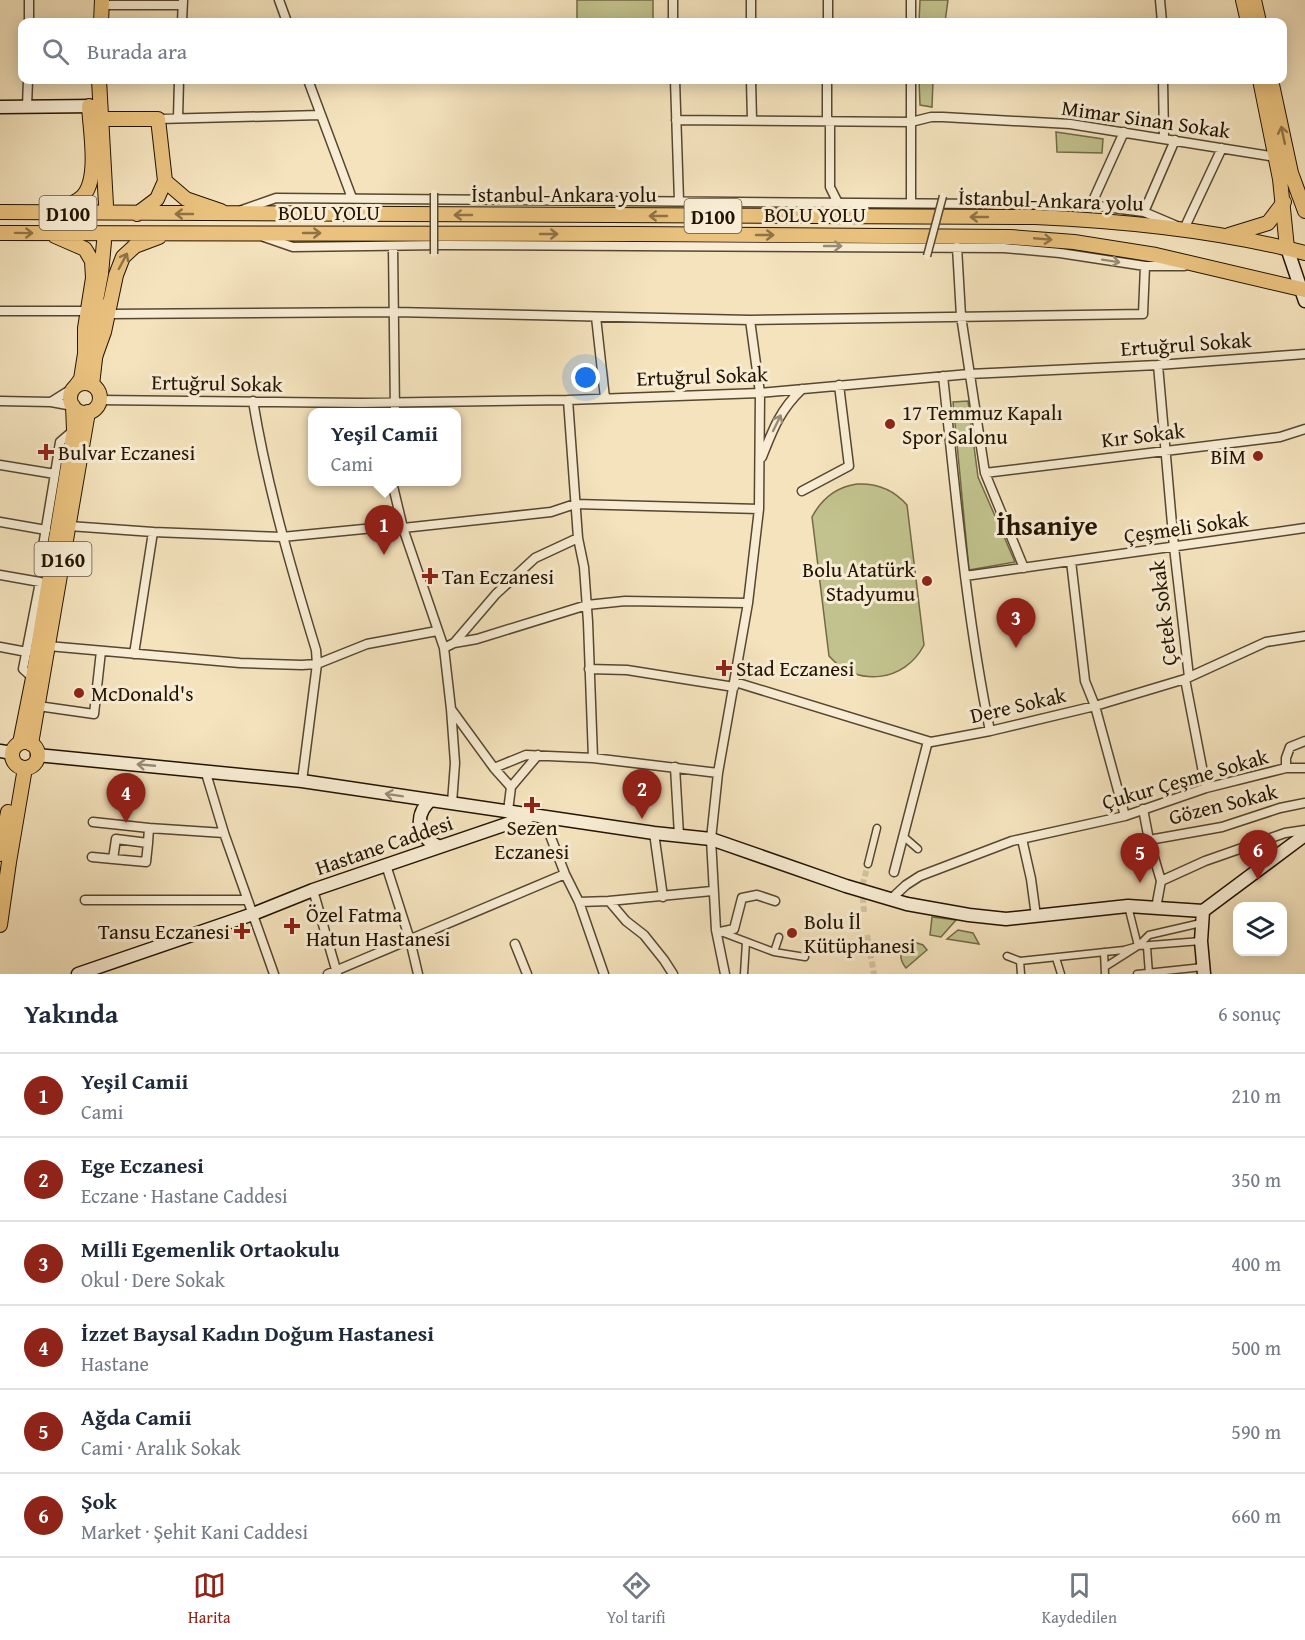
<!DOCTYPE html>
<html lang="tr">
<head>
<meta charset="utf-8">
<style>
  body { margin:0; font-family:"Gentium Book Plus",serif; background:#f2f2f3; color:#1f2937 }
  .controls { position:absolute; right:18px; bottom:18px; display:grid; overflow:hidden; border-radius:12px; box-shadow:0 3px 15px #0003 }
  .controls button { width:54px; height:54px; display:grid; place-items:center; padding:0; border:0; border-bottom:2px solid #e0e1e3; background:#fff; color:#1f2937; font:30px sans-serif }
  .you { position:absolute; left:586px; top:378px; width:21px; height:21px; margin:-15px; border:4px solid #fff; border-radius:50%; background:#1a73e8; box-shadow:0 0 0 9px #1a73e833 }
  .badge { display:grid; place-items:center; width:39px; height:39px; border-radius:50%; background:#8f2418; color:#fff; font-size:20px; font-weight:700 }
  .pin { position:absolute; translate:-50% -50px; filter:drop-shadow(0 2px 3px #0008) }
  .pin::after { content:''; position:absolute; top:32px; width:21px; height:18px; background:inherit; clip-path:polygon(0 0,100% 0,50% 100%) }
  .popup { position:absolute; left:308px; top:408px; width:153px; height:78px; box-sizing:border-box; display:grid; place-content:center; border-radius:12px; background:#fff; filter:drop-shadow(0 2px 4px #0005); font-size:20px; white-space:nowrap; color:#747a83 }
  .popup b { font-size:22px; color:#1f2937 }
  .popup::after { content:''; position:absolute; left:50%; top:100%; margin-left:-12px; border:12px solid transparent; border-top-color:#fff }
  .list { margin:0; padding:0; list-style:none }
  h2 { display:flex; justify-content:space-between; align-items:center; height:78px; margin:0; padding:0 24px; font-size:26px }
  h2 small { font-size:20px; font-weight:400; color:#747a83 }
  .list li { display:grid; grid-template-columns:39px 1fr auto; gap:18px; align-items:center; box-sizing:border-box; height:84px; padding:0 24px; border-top:2px solid #e0e1e3 }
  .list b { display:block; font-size:22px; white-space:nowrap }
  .list p { margin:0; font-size:20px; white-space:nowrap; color:#747a83 }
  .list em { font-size:20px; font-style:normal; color:#747a83 }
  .icon { flex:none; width:33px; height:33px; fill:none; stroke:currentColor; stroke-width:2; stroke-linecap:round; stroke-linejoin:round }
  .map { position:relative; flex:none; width:1305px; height:974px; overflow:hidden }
  .search { position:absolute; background:#fff; box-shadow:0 3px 15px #0003; left:18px; right:18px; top:18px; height:66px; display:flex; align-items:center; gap:15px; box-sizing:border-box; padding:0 21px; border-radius:12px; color:#747a83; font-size:22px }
  .sheet { height:582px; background:#fff }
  nav { display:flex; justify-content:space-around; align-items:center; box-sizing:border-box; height:84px; border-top:2px solid #e0e1e3; background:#fff; font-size:16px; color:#747a83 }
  nav a { display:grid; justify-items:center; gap:3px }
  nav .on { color:#8f2418 }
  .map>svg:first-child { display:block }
</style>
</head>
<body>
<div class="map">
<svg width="1305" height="974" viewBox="0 0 1305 974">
  <rect width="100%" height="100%" fill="#f4e3bd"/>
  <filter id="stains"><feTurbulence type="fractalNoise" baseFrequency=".00333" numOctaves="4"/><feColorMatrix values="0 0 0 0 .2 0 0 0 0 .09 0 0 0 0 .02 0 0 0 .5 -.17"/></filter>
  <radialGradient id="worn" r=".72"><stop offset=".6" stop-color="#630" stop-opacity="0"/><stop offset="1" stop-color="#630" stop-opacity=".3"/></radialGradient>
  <path fill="#c1c28d" stroke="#726a46" stroke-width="1.5" d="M577,0H653V22H577Z
    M920,0H948L945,22H919Z
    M919,80H933L932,107L920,105Z
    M1056,132L1103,139L1102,153L1057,152Z
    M968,401L978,477L1015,562L969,570L953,402Z
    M857,484C877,483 894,490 907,505L924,645C905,682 857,688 829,656L812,517C822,498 836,487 857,484Z
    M932,917L956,920L941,937L930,935Z
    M958,930L973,933L979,944L947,939Z
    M914,942L923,945L927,950L906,968C897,957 900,945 914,942Z"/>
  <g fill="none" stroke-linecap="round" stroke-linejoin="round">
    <path stroke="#d4c4a1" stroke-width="6" stroke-dasharray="6 3" stroke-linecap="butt" d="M864,912L862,887L868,864
      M867,935L874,974"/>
    <path stroke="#d4c4a1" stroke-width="14" stroke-dasharray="14 7" stroke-linecap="butt" d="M103,205L104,242"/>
    <g stroke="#56472f" stroke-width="9">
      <path id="pedestrian" d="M903,836L918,849
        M868,864L877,828
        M1128,906L1138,946
        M721,932L774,952L805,957
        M1147,947L1149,974
        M774,952L779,937
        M1104,952L1105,974
        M1007,956L1020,961L1021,974
        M1056,958L1061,974
        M1020,961L1124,950L1138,946L1201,941
        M1105,967L1138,946L1149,935L1201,923
        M744,974L746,942
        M1137,974L1203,967"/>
    </g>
    <g stroke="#56472f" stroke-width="11">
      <path id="minor" d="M279,0L287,22
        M673,0V22
        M911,0V22
        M1160,0L1162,22
        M102,5H182
        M29,22V0
        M182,22L183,0
        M751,22V0
        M828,22V0
        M308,80L352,198
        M675,80L679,201
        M751,80L752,120
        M1163,80L1164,138
        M27,106L28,80
        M178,118L179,80
        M158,119L321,115
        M676,120L911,122L931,117H943L1070,124L1276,157
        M827,121V80
        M830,121V187L838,203
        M911,203V80
        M1091,205L1124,132
        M242,210L276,198L1091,205L1144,212L1184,229L1222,148
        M1144,212L1175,140
        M264,237L293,247L442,245L1004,248L1060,253L1145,266H1184
        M393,246L395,412
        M957,247L961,316L985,473L1024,568
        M0,311H88
        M108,314L394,312L750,320L1143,314L1145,266
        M596,317L605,398
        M1158,365L1174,547L1189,677
        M943,376C956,495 966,614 990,731
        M99,400L361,403L568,400L760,393L969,374L1158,365L1305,354
        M568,400L578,538L584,567L588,622L593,758
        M0,401L51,402
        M253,401C267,486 291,568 316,650L317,664L302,781
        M73,406L51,402L75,387
        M762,457C773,429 780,410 802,389
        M0,465L55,474
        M985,473L1280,437L1305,429
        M392,482L403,528L444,648L451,709L494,768L511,787L508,811
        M802,491L849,466L839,385
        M0,522L46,530
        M69,526L153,532L282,537L374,528
        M403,528L551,512L575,504L759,509
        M1071,561L1085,681L1095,706L1125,816
        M0,575L40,582L23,669L33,678
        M50,576L41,558L55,474L60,442L74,430
        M965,576L1305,528
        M454,643L496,594L535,558L578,538
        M48,646L240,663L302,665L317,664L367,644L437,631
        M0,647L27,652
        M444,648L454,643L477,639L587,605L625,601L748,603
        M134,654L153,532
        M589,669L627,670L734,687
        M1185,679L1206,788
        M735,682L931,742L990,731L1095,706L1185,679L1266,642L1305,636
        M38,706L94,714L101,651
        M451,709L455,763L452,803
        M675,767L679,835
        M494,768L526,755L593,758L718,773
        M1286,768V758L1290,747L1305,741
        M205,770L224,833L274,974
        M511,787L538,755
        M1143,809L1149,840L1161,881L1156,908
        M543,817L565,874L579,902L604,974
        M93,822L149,828
        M654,833L663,897
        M1022,839L1031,879L1036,916
        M1149,840L1222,827L1280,808L1305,803
        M148,843L146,862L113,859L116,839L148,843L149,828L224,833
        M92,857L113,859
        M386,865L410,940L418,974
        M894,872L928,741
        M1161,881L1205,861L1285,833L1305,830
        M313,890L337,973
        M891,899L906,885L920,876L1012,841L1125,816L1206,788L1286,768H1305
        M85,900H247
        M609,901L712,891
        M579,902L609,901L626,921L644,935L664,960L673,974
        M716,930L720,932L734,929L742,898L757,895L775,901
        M515,944L527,974
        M328,974L565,874
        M725,974L716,930L711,839L718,773L748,603L759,509L760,393L750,320"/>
    </g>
    <g stroke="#221300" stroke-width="15">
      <path id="secondary" d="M0,107L97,106
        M1287,248L1305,301
        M0,751L12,753
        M37,755L302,781L654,833L711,839L846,886L907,904L969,915L1006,919L1128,906L1203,911
        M431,800C413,815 418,838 438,846
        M1203,911L1305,835
        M1203,911L1201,941L1204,974
        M78,974L253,914L313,890L530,816"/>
    </g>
    <g stroke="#221300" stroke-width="16">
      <path id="primary" d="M1243,0L1248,22
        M1254,0L1259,22
        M101,22L102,0
        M99,80L106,205
        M1260,80L1280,179L1287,248
        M1271,80L1291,173L1305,211
        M93,316L101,274L104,242
        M70 398a15 15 0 1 1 30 0a15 15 0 1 1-30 0Z
        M92,385L101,306
        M75,387L81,379L87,341
        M12 755a13 13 0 1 1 26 0a13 13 0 1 1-26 0Z
        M20,743L33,678L74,430L73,406
        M31,744L88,412
        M0,854L8,812
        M0,925L9,862L25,768"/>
    </g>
    <g stroke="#221300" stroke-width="16">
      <path id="trunk" d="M103,119H158L165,181L157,199L137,214
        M165,181L186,199L221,211
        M53,211C62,207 75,204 82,197C100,180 90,129 89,106
        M0,212L1035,217C1126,221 1217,230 1305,253
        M0,233L636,234L1010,237L1074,242L1156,255L1305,290
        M1229,235L1268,223L1284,202
        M55,236L85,249L92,261L93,278L85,328V350
        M95,357L104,332L116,275L123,257L135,246L159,237"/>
    </g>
    <use href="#pedestrian" stroke="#f8edd4" stroke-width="6"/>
    <use href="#minor" stroke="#f8edd4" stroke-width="8"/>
    <use href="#secondary" stroke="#f8edd4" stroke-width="12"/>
    <use href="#primary" stroke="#eac27e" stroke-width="14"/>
    <use href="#trunk" stroke="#eac27e" stroke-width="14"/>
    <g stroke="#56472f" stroke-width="9" stroke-linecap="butt">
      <path id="pedestrian-bridge" d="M434,193V254
        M927,256L943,196"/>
    </g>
    <use href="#pedestrian-bridge" stroke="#f8edd4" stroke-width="6"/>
  </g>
  <defs><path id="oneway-shaft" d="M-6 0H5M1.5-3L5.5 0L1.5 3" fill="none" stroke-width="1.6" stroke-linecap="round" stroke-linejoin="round" transform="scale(1.5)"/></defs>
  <g stroke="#907345">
    <use href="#oneway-shaft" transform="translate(1283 135) rotate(-102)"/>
    <use href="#oneway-shaft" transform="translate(184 214) rotate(-180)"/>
    <use href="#oneway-shaft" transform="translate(463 215) rotate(-180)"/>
    <use href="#oneway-shaft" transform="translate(658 216) rotate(-180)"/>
    <use href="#oneway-shaft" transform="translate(979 217) rotate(-180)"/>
    <use href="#oneway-shaft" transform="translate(24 233) rotate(1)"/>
    <use href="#oneway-shaft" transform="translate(312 233)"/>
    <use href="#oneway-shaft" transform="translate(549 234)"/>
    <use href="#oneway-shaft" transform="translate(765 235)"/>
    <use href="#oneway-shaft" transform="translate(1043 239) rotate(5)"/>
    <use href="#oneway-shaft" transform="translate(123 261) rotate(-62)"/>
  </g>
  <g stroke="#988b75">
    <use href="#oneway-shaft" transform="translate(833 246)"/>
    <use href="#oneway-shaft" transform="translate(1111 261) rotate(9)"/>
    <use href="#oneway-shaft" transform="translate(777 423) rotate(-64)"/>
    <use href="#oneway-shaft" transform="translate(146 765) rotate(-175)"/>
    <use href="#oneway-shaft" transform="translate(394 795) rotate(-171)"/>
  </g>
  <g fill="#8f2418" stroke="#f8edd4" stroke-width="2">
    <circle cx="890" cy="424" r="6"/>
    <path d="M43 443h6v6h6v6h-6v6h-6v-6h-6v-6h6z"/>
    <circle cx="1258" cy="456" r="6"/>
    <path d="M427 567h6v6h6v6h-6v6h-6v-6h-6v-6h6z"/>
    <circle cx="927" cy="581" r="6"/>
    <path d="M721 659h6v6h6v6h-6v6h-6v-6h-6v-6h6z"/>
    <circle cx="79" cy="693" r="6"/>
    <path d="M529 796h6v6h6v6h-6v6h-6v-6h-6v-6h6z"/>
    <path d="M289 917h6v6h6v6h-6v6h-6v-6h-6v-6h6z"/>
    <path d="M239 922h6v6h6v6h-6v6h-6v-6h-6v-6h6z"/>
    <circle cx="792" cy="933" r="6"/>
  </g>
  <g text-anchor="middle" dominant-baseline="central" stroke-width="6" stroke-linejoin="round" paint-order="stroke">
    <g fill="#f8edd4" stroke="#625440" stroke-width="1.5">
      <rect x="39.5" y="196" width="57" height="34" rx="4.5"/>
      <rect x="684.5" y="199" width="57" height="34" rx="4.5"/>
      <rect x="34.5" y="542" width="57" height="34" rx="4.5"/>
    </g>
    <g font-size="20" font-weight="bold" fill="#221300">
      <text x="68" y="213">D100</text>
      <text x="713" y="216">D100</text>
      <text x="63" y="559">D160</text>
    </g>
    <g font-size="21" fill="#221300" stroke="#f8edd4">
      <text transform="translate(1146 119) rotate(8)">Mimar Sinan Sokak</text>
      <text x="564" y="194">İstanbul-Ankara yolu</text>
      <text transform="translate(1051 200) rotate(2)">İstanbul-Ankara yolu</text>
      <text x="329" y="212">BOLU YOLU</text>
      <text x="815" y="214">BOLU YOLU</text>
      <text transform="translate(1186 344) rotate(-4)">Ertuğrul Sokak</text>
      <text transform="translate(702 376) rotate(-2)">Ertuğrul Sokak</text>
      <text transform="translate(217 383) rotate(1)">Ertuğrul Sokak</text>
      <text transform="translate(1143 435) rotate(-7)">Kır Sokak</text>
      <text transform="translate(1186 527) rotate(-8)">Çeşmeli Sokak</text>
      <text transform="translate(1163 613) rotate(-97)">Çetek Sokak</text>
      <text transform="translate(1018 705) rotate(-13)">Dere Sokak</text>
      <text transform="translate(1185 779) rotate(-16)">Çukur Çeşme Sokak</text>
      <text transform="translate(1223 804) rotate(-14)">Gözen Sokak</text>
      <text transform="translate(384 845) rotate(-19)">Hastane Caddesi</text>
    </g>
    <g font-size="21" fill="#221300" stroke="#f8edd4" text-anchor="start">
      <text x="902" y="412">17 Temmuz Kapalı<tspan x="902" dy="24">Spor Salonu</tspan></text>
      <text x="58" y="452">Bulvar Eczanesi</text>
      <text x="1246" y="456" text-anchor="end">BİM</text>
      <text x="915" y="569" text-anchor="end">Bolu Atatürk<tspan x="915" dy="24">Stadyumu</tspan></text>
      <text x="442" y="576">Tan Eczanesi</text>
      <text x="736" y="668">Stad Eczanesi</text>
      <text x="91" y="693">McDonald's</text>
      <text x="532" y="827" text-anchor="middle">Sezen<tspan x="532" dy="24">Eczanesi</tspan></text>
      <text x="306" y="914">Özel Fatma<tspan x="306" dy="24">Hatun Hastanesi</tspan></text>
      <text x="804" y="921">Bolu İl<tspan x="804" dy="24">Kütüphanesi</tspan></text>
      <text x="230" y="931" text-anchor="end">Tansu Eczanesi</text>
    </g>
    <g font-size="27" font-weight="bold" fill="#221300" stroke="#f8edd4">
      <text x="1047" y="525">İhsaniye</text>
    </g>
  </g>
  <rect width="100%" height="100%" filter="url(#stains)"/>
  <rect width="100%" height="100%" fill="url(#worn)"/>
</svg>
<div class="controls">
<button><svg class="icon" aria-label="layers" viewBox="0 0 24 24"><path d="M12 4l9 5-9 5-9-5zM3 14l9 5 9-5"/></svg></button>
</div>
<div class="you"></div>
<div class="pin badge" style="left:384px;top:555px">1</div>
<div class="popup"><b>Yeşil Camii</b>Cami</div>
<div class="pin badge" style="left:642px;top:819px">2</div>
<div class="pin badge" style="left:1016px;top:648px">3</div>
<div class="pin badge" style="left:126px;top:823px">4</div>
<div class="pin badge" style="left:1140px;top:883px">5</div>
<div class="pin badge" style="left:1258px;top:880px">6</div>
<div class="search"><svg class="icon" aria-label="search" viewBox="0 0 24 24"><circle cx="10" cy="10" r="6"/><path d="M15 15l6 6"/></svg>Burada ara</div>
</div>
<section class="sheet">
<h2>Yakında<small>6 sonuç</small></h2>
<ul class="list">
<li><span class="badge">1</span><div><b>Yeşil Camii</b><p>Cami</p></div><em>210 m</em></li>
<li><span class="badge">2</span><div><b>Ege Eczanesi</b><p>Eczane · Hastane Caddesi</p></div><em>350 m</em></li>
<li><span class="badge">3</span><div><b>Milli Egemenlik Ortaokulu</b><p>Okul · Dere Sokak</p></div><em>400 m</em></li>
<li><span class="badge">4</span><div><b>İzzet Baysal Kadın Doğum Hastanesi</b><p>Hastane</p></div><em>500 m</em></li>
<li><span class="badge">5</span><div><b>Ağda Camii</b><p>Cami · Aralık Sokak</p></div><em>590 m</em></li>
<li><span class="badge">6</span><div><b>Şok</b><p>Market · Şehit Kani Caddesi</p></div><em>660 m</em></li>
</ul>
</section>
<nav>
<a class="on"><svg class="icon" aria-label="map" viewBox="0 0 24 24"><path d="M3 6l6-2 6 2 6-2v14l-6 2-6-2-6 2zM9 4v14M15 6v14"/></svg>Harita</a>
<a><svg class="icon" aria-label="directions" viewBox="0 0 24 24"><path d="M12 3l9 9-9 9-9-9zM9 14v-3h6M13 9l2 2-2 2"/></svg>Yol tarifi</a>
<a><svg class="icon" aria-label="saved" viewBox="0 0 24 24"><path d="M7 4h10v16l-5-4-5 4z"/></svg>Kaydedilen</a>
</nav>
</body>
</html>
